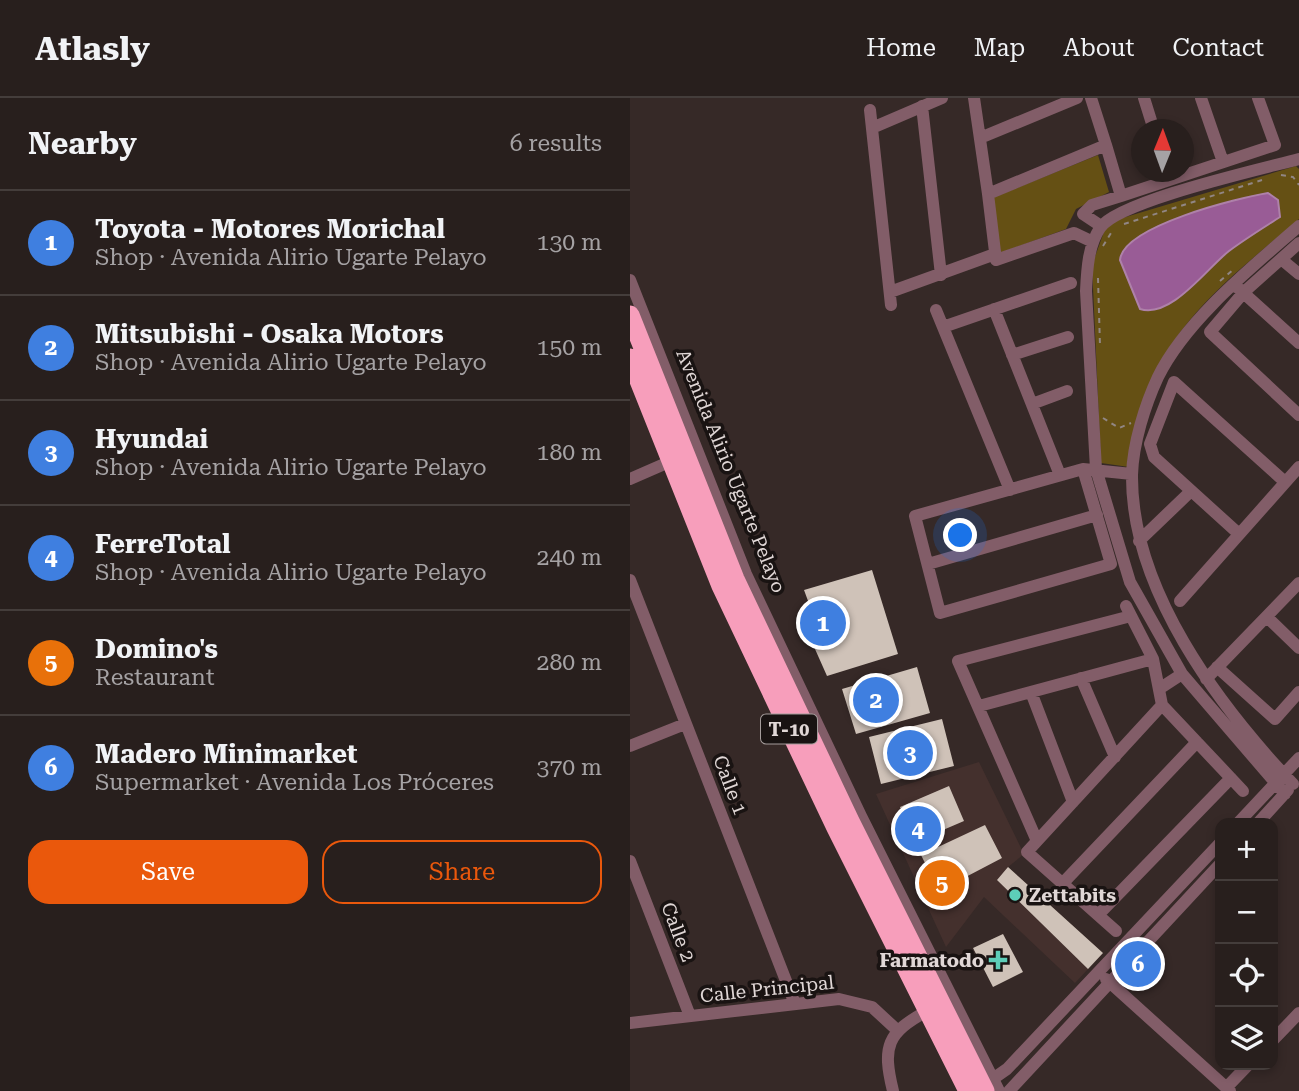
<!DOCTYPE html>
<html lang="en">
<head>
<meta charset="utf-8">
<style>
  body { margin:0; font-family:"Roboto Serif",serif; background:#302726; color:#f1f3f6 }
  .controls { position:absolute; right:21px; bottom:21px; display:grid; overflow:hidden; border-radius:14px; box-shadow:0 4px 10px #0003 }
  .controls button { width:63px; height:63px; display:grid; place-items:center; padding:0; border:0; border-bottom:2px solid #443d3b; background:#281f1d; color:#f1f3f6; font:35px sans-serif }
  .compass { position:absolute; left:501px; top:21px; width:63px; height:63px; border-radius:50%; background:#281f1d; box-shadow:0 4px 10px #0003; rotate:1deg }
  .you { position:absolute; left:331px; top:438px; width:24px; height:24px; margin:-18px; border:5px solid #fff; border-radius:50%; background:#1a73e8; box-shadow:0 0 0 10px #1a73e833 }
  .badge { display:grid; place-items:center; width:46px; height:46px; border-radius:50%; background:#ea580c; color:#fff; font-size:23px; font-weight:700 }
  .pin { position:absolute; translate:-50% -50%; border:4px solid #fff; box-shadow:0 2px 7px #0006 }
  .list { margin:0; padding:0; list-style:none }
  h2 { display:flex; justify-content:space-between; align-items:center; height:91px; margin:0; padding:0 28px; font-size:30px }
  h2 small { font-size:23px; font-weight:400; color:#a5a2a4 }
  .list li { display:grid; grid-template-columns:46px 1fr auto; gap:21px; align-items:center; box-sizing:border-box; height:105px; padding:0 28px; border-top:2px solid #443d3b }
  .list b { display:block; font-size:26px; white-space:nowrap }
  .list p { margin:0; font-size:23px; white-space:nowrap; color:#a5a2a4 }
  .list em { font-size:23px; font-style:normal; color:#a5a2a4 }
  .actions { display:flex; gap:14px; padding:21px 28px }
  .actions a { flex:1; padding:16px 0; border:2px solid #ea580c; border-radius:21px; text-align:center; font-size:24px; color:#ea580c }
  .actions .main { background:#ea580c; color:#fff }
  .icon { flex:none; width:38px; height:38px; fill:none; stroke:currentColor; stroke-width:2; stroke-linecap:round; stroke-linejoin:round }
  .map { position:relative; flex:none; width:669px; height:993px; overflow:hidden }
  header { display:flex; align-items:center; gap:42px; box-sizing:border-box; height:98px; padding:0 35px; background:#281f1d; border-bottom:2px solid #443d3b }
  header strong { font-size:33px }
  nav { display:flex; gap:38px; margin-inline-start:auto; font-size:24px }
  main { display:flex }
  aside { flex:1; background:#281f1d }
  .map>svg:first-child { display:block }
</style>
</head>
<body>
<header>
<strong>Atlasly</strong>
<nav><a>Home</a><a>Map</a><a>About</a><a>Contact</a></nav>
</header>
<main>
<aside>
<h2>Nearby<small>6 results</small></h2>
<ul class="list">
<li><span class="badge" style="background:#3f7fe0">1</span><div><b>Toyota - Motores Morichal</b><p>Shop · Avenida Alirio Ugarte Pelayo</p></div><em>130 m</em></li>
<li><span class="badge" style="background:#3f7fe0">2</span><div><b>Mitsubishi - Osaka Motors</b><p>Shop · Avenida Alirio Ugarte Pelayo</p></div><em>150 m</em></li>
<li><span class="badge" style="background:#3f7fe0">3</span><div><b>Hyundai</b><p>Shop · Avenida Alirio Ugarte Pelayo</p></div><em>180 m</em></li>
<li><span class="badge" style="background:#3f7fe0">4</span><div><b>FerreTotal</b><p>Shop · Avenida Alirio Ugarte Pelayo</p></div><em>240 m</em></li>
<li><span class="badge" style="background:#e8710a">5</span><div><b>Domino's</b><p>Restaurant</p></div><em>280 m</em></li>
<li><span class="badge" style="background:#3f7fe0">6</span><div><b>Madero Minimarket</b><p>Supermarket · Avenida Los Próceres</p></div><em>370 m</em></li>
</ul>
<div class="actions"><a class="main">Save</a><a>Share</a></div>
</aside>
<div class="map">
<svg width="669" height="993" viewBox="0 0 669 993">
  <rect width="100%" height="100%" fill="#362927"/>
  <path fill="#44302d" d="M349,664L394,756L378,769L473,855L445,885L354,799L316,849L246,696Z"/>
  <path fill="#655014" d="M468,57L479,94L446,111L436,131L370,155L362,100Z
    M666,68L669,71V121C618,165 555,211 526,275C513,304 508,339 499,369L471,365L462,167L475,131L489,121Z"/>
  <path fill="#995c96" stroke="#ae81a9" stroke-width="2" d="M638,95L648,102L650,119C633,130 615,141 599,153C577,170 541,221 510,211L490,162C493,128 608,100 638,95Z"/>
  <path fill="#cfc2b8" d="M242,472L268,556L197,578L169,515L181,511L174,492Z
    M287,569L300,615L226,636L212,591Z
    M312,621L324,668L251,686L239,639Z
    M319,688L334,723L285,744L270,709Z
    M355,727L372,760L309,793L291,757Z
    M378,769L473,855L458,871L367,782Z
    M373,836L393,874L363,889L343,850Z"/>
  <g fill="none" stroke-linecap="round" stroke-linejoin="round">
    <path stroke="#918684" stroke-width="2" stroke-dasharray="5 5" stroke-linecap="butt" d="M651,77L663,79L669,87
      M494,126L632,82
      M473,148L481,135
      M468,180L470,248
      M590,183L604,171
      M473,320L489,330L501,325"/>
    <path stroke="#825d68" stroke-width="12" d="M344,0L358,96
      M461,0L476,47
      M514,0L524,32
      M571,0L593,64
      M292,8L311,177
      M240,12L261,207
      M242,30L312,0
      M350,40L447,0
      M491,98L645,47L628,0
      M463,144L444,135L366,162L358,96L476,47L491,98L462,107L453,116L471,128
      M669,145L614,194L580,234L669,317
      M651,161L669,176
      M0,182L116,476L231,718L369,993
      M608,190L669,245
      M260,194L365,156
      M364,211L430,377
      M306,212L380,392
      M313,229L441,185
      M382,257L438,239
      M402,306L437,293
      M453,371L481,466L310,515L285,418L453,371L502,376
      M0,381L39,364
      M609,436L524,359L520,346L544,284L655,384
      M509,443L560,394
      M298,466L467,417
      M0,482L165,906
      M550,503L669,369
      M496,508L523,561L532,607L613,693
      M637,519L669,550
      M587,569L645,621L669,594
      M451,580L485,659
      M576,581L669,485
      M529,591L552,576
      M401,594L443,704
      M349,608L523,561
      M0,648L55,626
      M663,686C588,607 501,491 502,377C503,345 515,307 528,279C556,222 622,169 669,128
      M655,696L552,576L500,484L466,371L456,193C457,172 458,148 470,130C488,103 632,71 669,61
      M608,725L669,660
      M628,725L658,692
      M407,743L328,563L501,518
      M0,763L60,918
      M433,785L567,644
      M468,817L601,680
      M486,833L397,754L532,607
      M476,881L600,993
      M0,925L209,901L242,909L267,932
      M643,942L669,915
      M357,985L377,971L590,745
      M596,990L618,967
      M263,993C252,948 257,935 297,913
      M379,993L590,766"/>
    <path stroke="#f79ebb" stroke-width="19" d="M0,217L105,481L220,723L355,993
      M0,260L91,488L206,730L338,993"/>
  </g>
  <g fill="#5dceb9" stroke="#191312" stroke-width="2.5">
    <circle cx="385" cy="797" r="7"/>
    <path d="M364.5 851.5h7v7h7v7h-7v7h-7v-7h-7v-7h7z"/>
  </g>
  <g text-anchor="middle" dominant-baseline="central" stroke-width="7" stroke-linejoin="round" paint-order="stroke">
    <rect fill="#191312" stroke="#a49c9b" stroke-width="2" x="131" y="616.5" width="56" height="29" rx="5"/>
    <g font-size="18" font-weight="bold" fill="#e0d7d6">
      <text x="159" y="631">T-10</text>
    </g>
    <g font-size="19" fill="#e0d7d6" stroke="#191312">
      <text transform="translate(101 373) rotate(68)">Avenida Alirio Ugarte Pelayo</text>
      <text transform="translate(100 687) rotate(69)">Calle 1</text>
      <text transform="translate(48 834) rotate(69)">Calle 2</text>
      <text transform="translate(137 891) rotate(-6)">Calle Principal</text>
    </g>
    <g font-size="19" font-weight="bold" fill="#e0d7d6" stroke="#191312" text-anchor="start">
      <text x="399" y="797">Zettabits</text>
      <text x="354" y="862" text-anchor="end">Farmatodo</text>
    </g>
  </g>
</svg>
<div class="controls">
<button>+</button>
<button>−</button>
<button><svg class="icon" aria-label="locate" viewBox="0 0 24 24"><circle cx="12" cy="12" r="6"/><path d="M12 2v4M12 18v4M2 12h4M18 12h4"/></svg></button>
<button><svg class="icon" aria-label="layers" viewBox="0 0 24 24"><path d="M12 4l9 5-9 5-9-5zM3 14l9 5 9-5"/></svg></button>
</div>
<svg class="compass" viewBox="-18 -18 36 36"><path d="M0-13l5 13h-10z" fill="#e53935"/><path d="M0 13l5-13h-10z" fill="#a5a2a4"/></svg>
<div class="you"></div>
<div class="pin badge" style="left:193px;top:525px;background:#3f7fe0">1</div>
<div class="pin badge" style="left:246px;top:602px;background:#3f7fe0">2</div>
<div class="pin badge" style="left:280px;top:655px;background:#3f7fe0">3</div>
<div class="pin badge" style="left:288px;top:731px;background:#3f7fe0">4</div>
<div class="pin badge" style="left:312px;top:785px;background:#e8710a">5</div>
<div class="pin badge" style="left:508px;top:866px;background:#3f7fe0">6</div>
</div>
</main>
</body>
</html>
